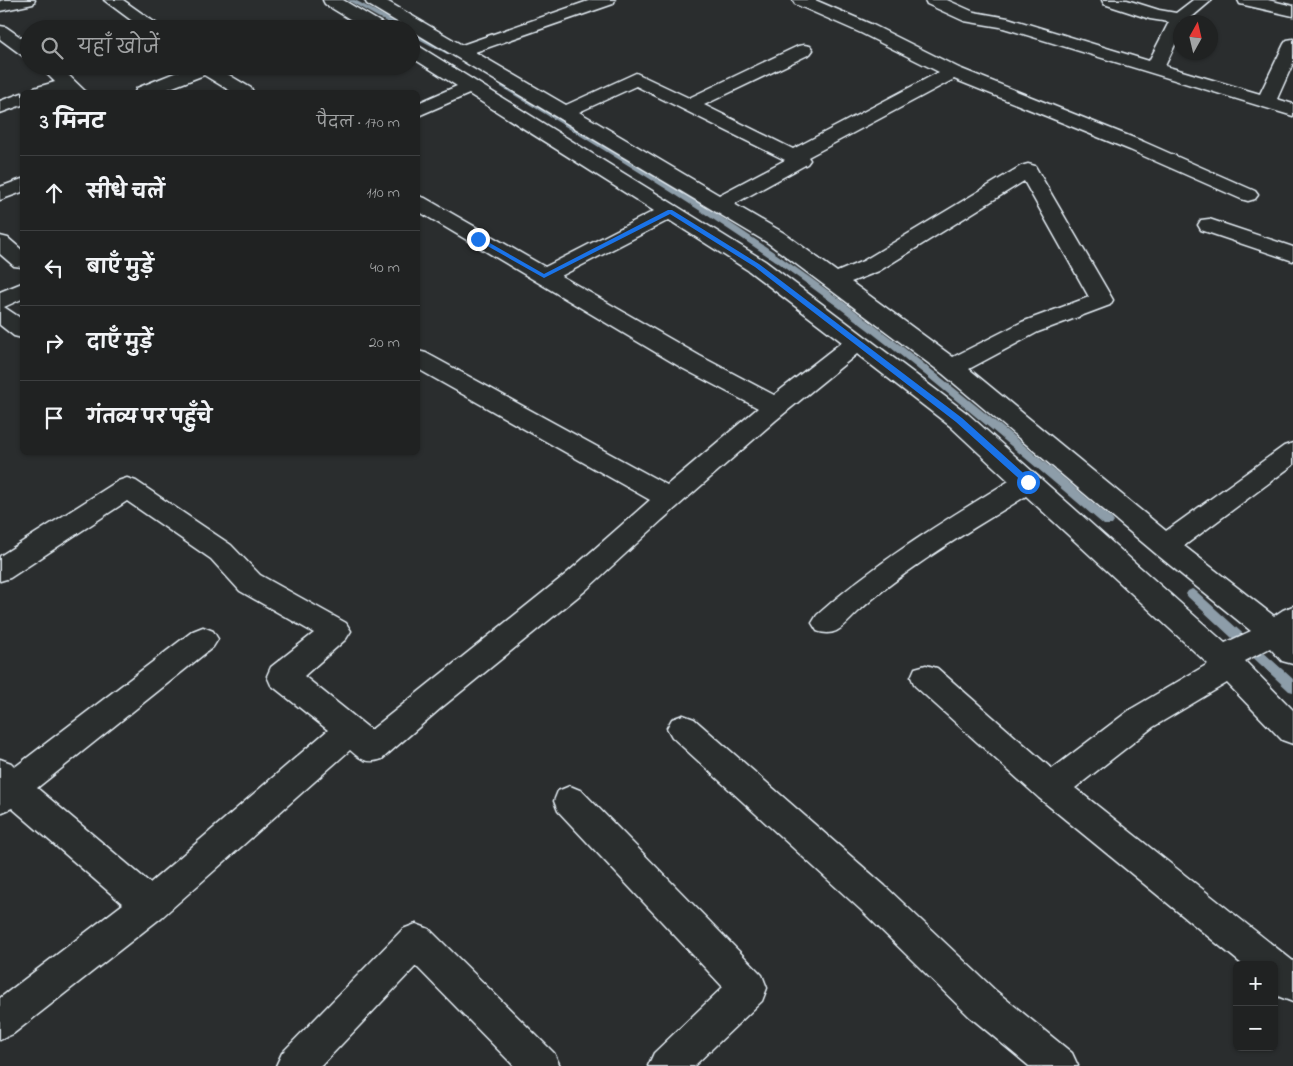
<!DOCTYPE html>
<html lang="hi">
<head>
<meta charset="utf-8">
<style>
  body { margin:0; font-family:"Indie Flower","Playpen Sans Deva",sans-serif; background:#2d2f2f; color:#f1f3f6 }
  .controls { position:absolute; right:15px; bottom:15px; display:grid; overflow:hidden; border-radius:8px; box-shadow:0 1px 4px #0004 }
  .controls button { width:45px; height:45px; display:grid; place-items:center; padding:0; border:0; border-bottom:1px solid #3d3f40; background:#202222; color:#f1f3f6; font:25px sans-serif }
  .compass { position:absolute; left:1173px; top:15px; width:45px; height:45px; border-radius:50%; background:#202222; box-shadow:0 1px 4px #0004; rotate:8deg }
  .stop { position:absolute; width:15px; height:15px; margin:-11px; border:4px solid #1a73e8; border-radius:50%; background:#fff }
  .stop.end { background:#1a73e8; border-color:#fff; box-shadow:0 1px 5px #0008 }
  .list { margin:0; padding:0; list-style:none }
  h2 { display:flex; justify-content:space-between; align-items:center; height:65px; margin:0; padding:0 20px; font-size:21px }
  h2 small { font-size:16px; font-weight:400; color:#a2a4a5 }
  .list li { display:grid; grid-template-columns:32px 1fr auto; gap:15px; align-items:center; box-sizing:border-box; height:75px; padding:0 20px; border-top:1px solid #3d3f40 }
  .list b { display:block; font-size:19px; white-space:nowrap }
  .list em { font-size:16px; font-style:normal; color:#a2a4a5 }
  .icon { flex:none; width:28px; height:28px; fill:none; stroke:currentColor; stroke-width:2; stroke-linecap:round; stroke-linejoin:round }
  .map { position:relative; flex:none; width:1293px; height:1066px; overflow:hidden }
  .search { position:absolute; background:#202222; box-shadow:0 1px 4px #0004; left:20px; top:20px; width:400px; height:55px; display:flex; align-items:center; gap:12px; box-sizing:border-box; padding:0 18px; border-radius:28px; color:#a2a4a5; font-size:19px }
  .panel { position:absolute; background:#202222; box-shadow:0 1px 4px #0004; left:20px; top:90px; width:400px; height:365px; border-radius:8px }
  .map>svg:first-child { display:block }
</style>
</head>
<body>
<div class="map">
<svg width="1293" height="1066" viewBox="0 0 1293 1066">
  <rect width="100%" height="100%" fill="#2a2d2e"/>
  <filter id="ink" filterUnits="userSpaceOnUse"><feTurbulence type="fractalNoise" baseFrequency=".02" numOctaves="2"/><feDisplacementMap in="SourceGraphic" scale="10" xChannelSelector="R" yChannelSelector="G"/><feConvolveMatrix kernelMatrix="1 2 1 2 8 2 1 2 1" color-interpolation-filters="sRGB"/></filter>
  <g filter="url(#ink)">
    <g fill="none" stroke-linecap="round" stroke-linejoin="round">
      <path fill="#8d9da9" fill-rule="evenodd" d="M347,0H355L408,29H399Z
        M411,30L453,50L454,52L447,54L411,35Z
        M501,83H507C597,140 690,194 778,255C895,336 1003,427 1112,519L1114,522L1112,525H1104C996,433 888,340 772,259C684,198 592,143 501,87Z
        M1192,589L1196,591L1293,679V692L1289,691L1188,597L1186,594L1188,591Z"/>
      <g stroke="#e8f1f8" stroke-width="3">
        <path id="minor" d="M104,0H123L164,29H143Z
          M323,0H343L385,25L388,29H366L325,4Z
          M365,0H385L462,45L591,0H615L613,4L475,52L566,105L636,73L689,98L798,46L804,45L810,46L813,50L810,54L704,105L793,149L939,72L861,33L795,4L793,0H815L873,25L959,68L1144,142L1255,191L1258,195L1255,199L1248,201L1241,199L1130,150L954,79L808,157L810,160L807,164L734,204L784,233L837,272L863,261L1021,166L1028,164L1035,166L1113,300L1110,305L1038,332L969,369L1166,531L1284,446L1293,443V465L1184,546L1274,616L1283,610L1293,606V664L1282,661L1270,648L1245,661L1293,710V744L1282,740L1227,683L1153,727L1075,788L1293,961V1002L1280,997L1274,992V965H1243L1039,798L915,686L911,677L915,668L926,665L937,668L1052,769L1131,709L1208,664L1026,496C968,532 908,566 858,612C844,625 837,638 817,631L812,623L817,615C876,562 942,522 1009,481L950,426L857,354L776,420L662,520L586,590L441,708L382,759C368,764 361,760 350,750L162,917L13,1034L0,1040V998L123,904L12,808L0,813V759L11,763L15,767L193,631L203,627L213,631L218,639L213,647L37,788L150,883L328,730L271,685L267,676L271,667L314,633L240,591L211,559L127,501L10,578L0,581V556L118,481L127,478L136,481L231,545L260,575L346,623L351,631L346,639L304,676L371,730L566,574L650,500L418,369V351L426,353L667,485L758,408L682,368L418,211V196L425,198L545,267L654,211L469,94L418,116V103L457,86L411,57V44L417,45L765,261L968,414L1225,643L1251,631L1155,553L943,374L768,243L367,4ZM636,86L785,160L719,195L579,112ZM1024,181L1089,297L1022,322L953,357L851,282L879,271ZM669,220L749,271L842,342L774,395L700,356L561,276Z
          M925,0H947L974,12L1008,18L1149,61L1169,22L1150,19L1104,4L1102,0H1127L1159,10L1176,13L1193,0H1212L1186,22H1180V34L1165,66L1260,94L1284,44L1287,40L1293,39V63L1277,99L1293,104V116L1000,27L964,21L927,4Z
          M1238,0H1268L1293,6V16L1240,4Z
          M0,26L6,27L29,43V57L23,56L0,39Z
          M39,66H59L86,92H32L34,88L55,82Z
          M192,66H214L251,88L253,92H232L204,75L160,92H135L137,88Z
          M22,93V105L0,113V101Z
          M22,179V192L0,200V187Z
          M1209,219L1293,247V261L1201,230L1198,225L1201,220Z
          M0,236L8,238L22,250V267L14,266L0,254Z
          M22,283V299L4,307L22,319V338L14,336L0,325V292Z
          M683,715L694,719L885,886L996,991L1072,1053L1078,1066H1029L970,1017L861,910L672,737L667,728L672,719Z
          M570,786L582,791L762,975L767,988L762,1001L694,1066H648L654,1053L723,987L558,811L554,801L558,791Z
          M416,924L429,929L554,1053L560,1066H514L416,966L321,1066H276L282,1053L403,929Z"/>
      </g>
      <g stroke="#e8f1f8" stroke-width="3">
        <path id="tertiary" d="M4,0H35L33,4L0,11V1Z"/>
      </g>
      <use href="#minor" fill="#2a2d2e" fill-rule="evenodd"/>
      <use href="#tertiary" fill="#2a2d2e" fill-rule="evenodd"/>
    </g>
  </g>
  <path fill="#1a73e8" d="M668,210H672L759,264L962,418L1031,480V484H1025L956,422L755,267L670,214L544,278L475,239L481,238L544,274Z"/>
</svg>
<div class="controls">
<button>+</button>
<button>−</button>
</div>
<svg class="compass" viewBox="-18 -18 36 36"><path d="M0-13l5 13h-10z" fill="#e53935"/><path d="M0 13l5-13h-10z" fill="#a2a4a5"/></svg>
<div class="stop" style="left:1028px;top:482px"></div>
<div class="stop end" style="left:478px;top:239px"></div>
<div class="search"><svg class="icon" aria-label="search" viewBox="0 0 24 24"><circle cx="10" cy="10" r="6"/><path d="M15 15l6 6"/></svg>यहाँ खोजें</div>
<section class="panel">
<h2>3 मिनट<small>पैदल · 170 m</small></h2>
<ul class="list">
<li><svg class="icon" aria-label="ahead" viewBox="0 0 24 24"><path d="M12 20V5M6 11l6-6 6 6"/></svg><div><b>सीधे चलें</b></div><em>110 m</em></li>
<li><svg class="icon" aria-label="left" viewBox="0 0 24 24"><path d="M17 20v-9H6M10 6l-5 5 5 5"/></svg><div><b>बाएँ मुड़ें</b></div><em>40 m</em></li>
<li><svg class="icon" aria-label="right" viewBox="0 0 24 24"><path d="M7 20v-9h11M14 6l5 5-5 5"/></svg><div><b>दाएँ मुड़ें</b></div><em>20 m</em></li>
<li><svg class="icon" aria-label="arrive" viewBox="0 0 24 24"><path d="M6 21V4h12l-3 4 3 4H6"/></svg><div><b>गंतव्य पर पहुँचे</b></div></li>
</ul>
</section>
</div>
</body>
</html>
